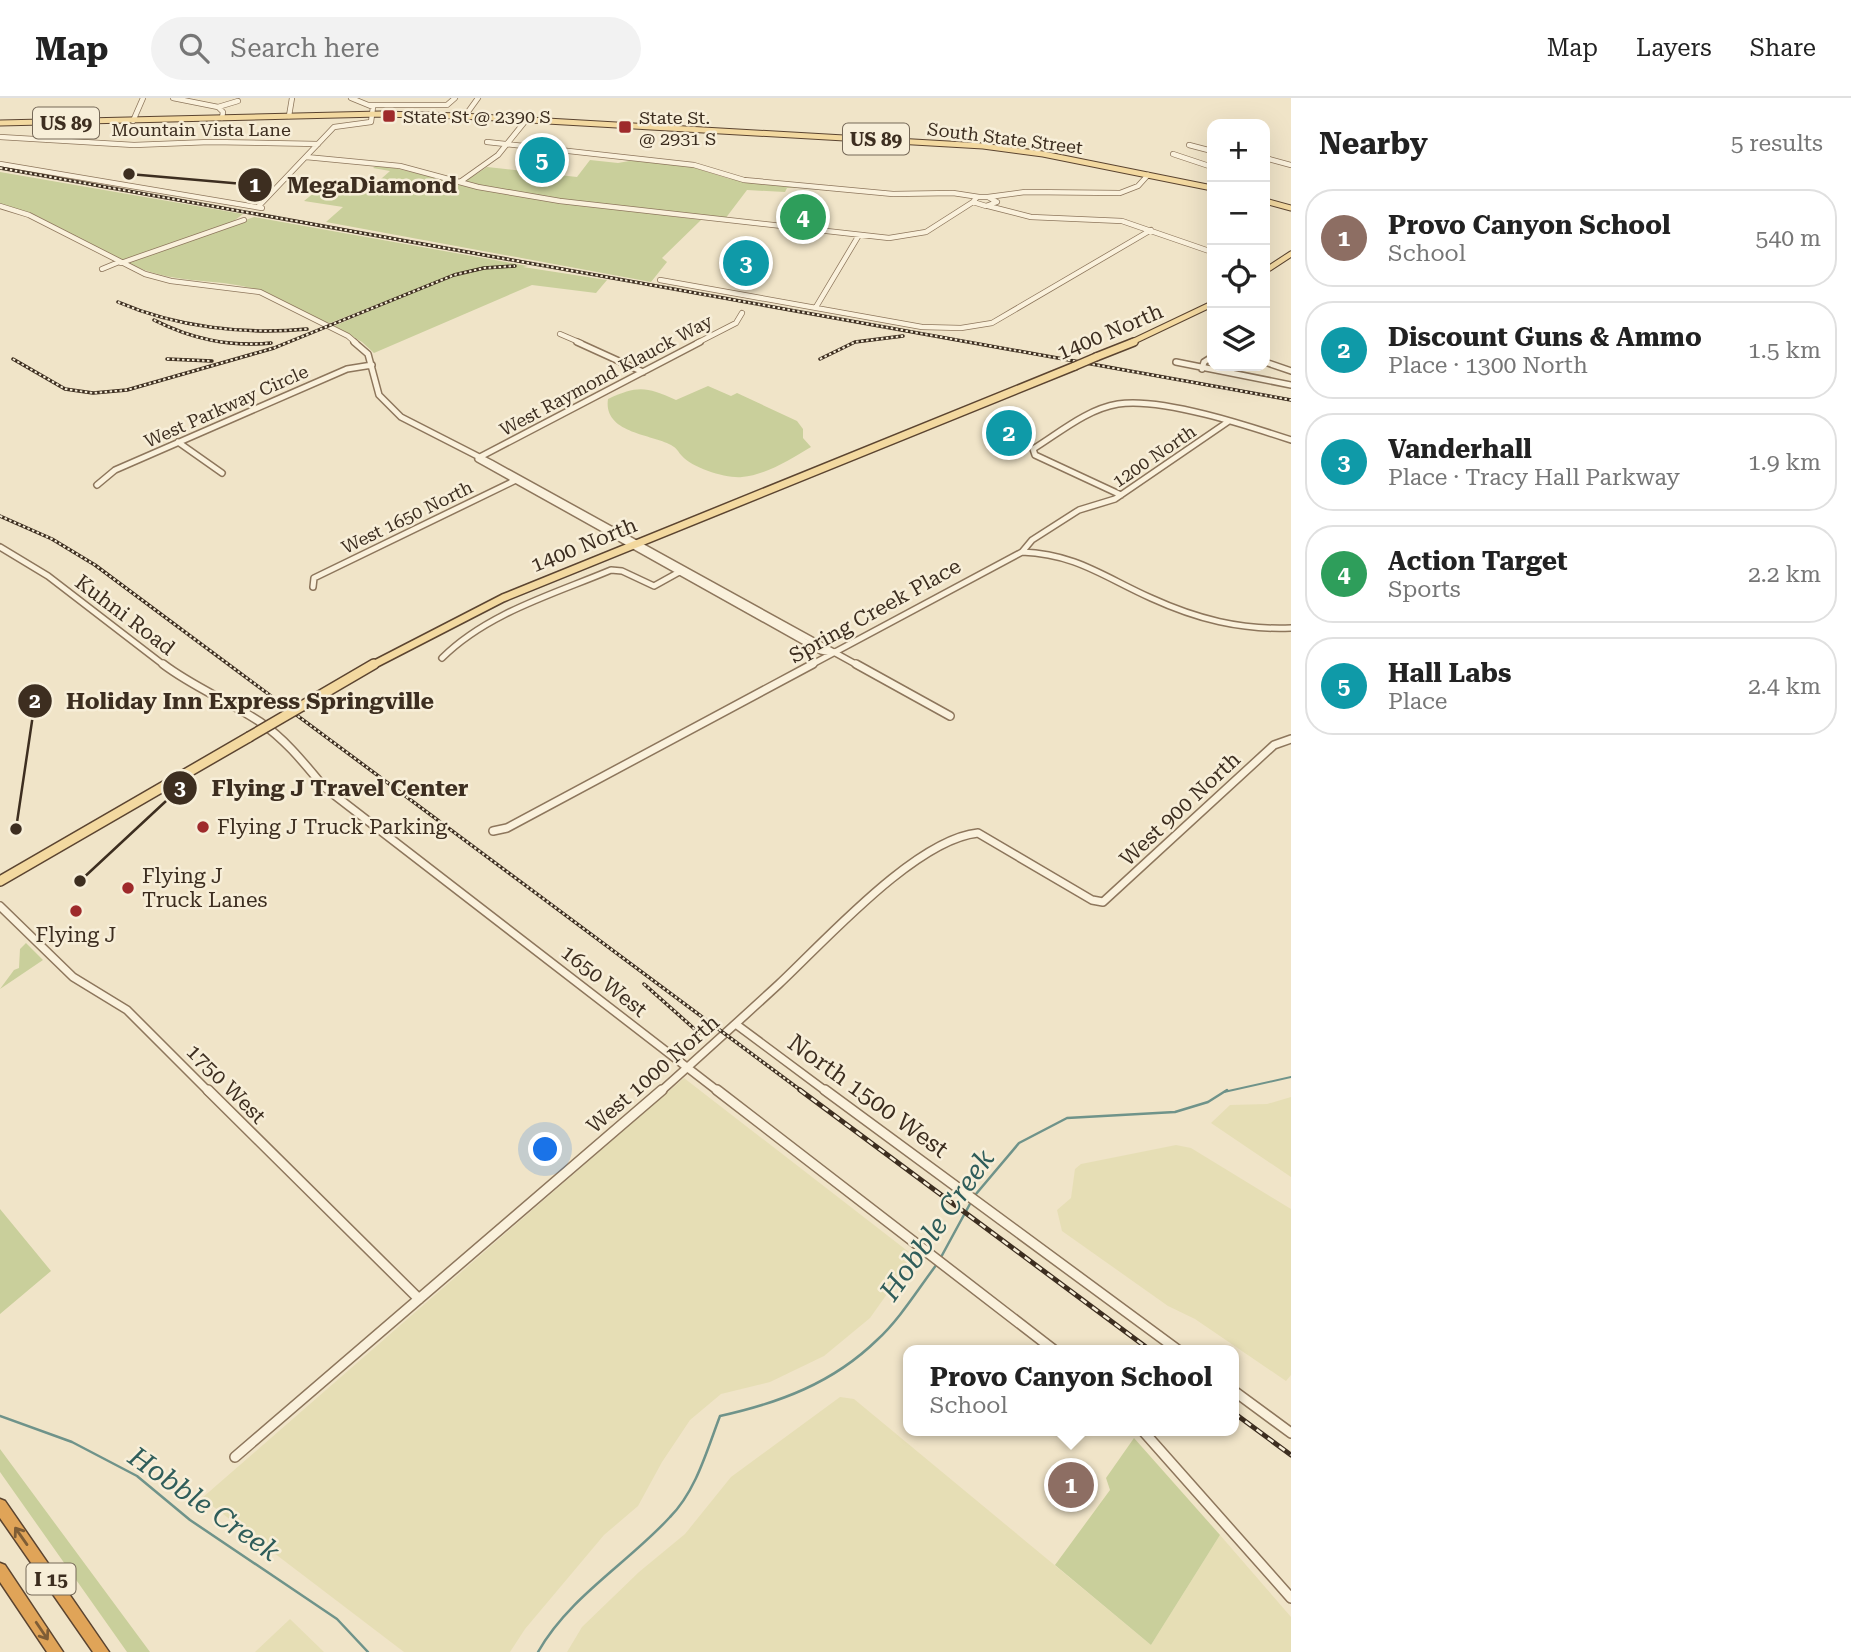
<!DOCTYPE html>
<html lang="en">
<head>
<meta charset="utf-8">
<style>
  body { margin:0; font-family:"Roboto Serif",serif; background:#f2f2f2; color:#222 }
  .controls { position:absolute; right:21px; top:21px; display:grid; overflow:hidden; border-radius:14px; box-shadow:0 7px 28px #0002 }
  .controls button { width:63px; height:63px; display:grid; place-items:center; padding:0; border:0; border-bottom:2px solid #e0e0e0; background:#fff; color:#222; font:35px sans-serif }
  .you { position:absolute; left:546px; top:1052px; width:24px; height:24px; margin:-18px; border:5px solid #fff; border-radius:50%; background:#1a73e8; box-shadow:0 0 0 10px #1a73e833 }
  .badge { display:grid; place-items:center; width:46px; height:46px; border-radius:50%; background:#d93025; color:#fff; font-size:23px; font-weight:700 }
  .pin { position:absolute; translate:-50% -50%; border:4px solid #fff; box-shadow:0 2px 7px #0006 }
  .popup { position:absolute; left:903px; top:1247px; width:336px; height:91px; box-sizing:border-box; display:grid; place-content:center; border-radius:14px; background:#fff; filter:drop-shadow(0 2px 5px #0005); font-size:23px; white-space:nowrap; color:#767676 }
  .popup b { font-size:26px; color:#222 }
  .popup::after { content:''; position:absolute; left:50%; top:100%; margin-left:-14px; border:14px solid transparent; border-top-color:#fff }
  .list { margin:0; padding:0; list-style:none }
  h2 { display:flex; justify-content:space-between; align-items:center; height:91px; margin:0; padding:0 28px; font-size:30px }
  h2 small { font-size:23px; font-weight:400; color:#767676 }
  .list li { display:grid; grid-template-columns:46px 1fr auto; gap:21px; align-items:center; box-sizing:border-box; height:98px; margin:0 14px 14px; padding:0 14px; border:2px solid #e0e0e0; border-radius:28px }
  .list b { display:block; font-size:26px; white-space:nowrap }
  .list p { margin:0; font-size:23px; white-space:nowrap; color:#767676 }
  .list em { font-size:23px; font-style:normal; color:#767676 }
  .icon { flex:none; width:38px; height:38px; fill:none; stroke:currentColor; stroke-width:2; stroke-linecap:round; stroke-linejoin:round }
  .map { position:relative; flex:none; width:1291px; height:1554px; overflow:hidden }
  header { display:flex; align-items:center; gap:42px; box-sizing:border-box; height:98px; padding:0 35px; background:#fff; border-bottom:2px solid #e0e0e0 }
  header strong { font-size:33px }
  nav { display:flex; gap:38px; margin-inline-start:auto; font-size:24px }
  .search { width:490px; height:63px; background:#f2f2f2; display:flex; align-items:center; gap:18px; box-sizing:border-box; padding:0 24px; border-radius:38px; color:#767676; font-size:26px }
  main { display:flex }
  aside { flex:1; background:#fff }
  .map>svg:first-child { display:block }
</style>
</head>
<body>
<header>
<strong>Map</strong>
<div class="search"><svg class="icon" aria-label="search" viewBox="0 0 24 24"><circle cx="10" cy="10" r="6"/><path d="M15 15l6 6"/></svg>Search here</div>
<nav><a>Map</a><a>Layers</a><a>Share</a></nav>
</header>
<main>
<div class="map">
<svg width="1291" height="1554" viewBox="0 0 1291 1554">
  <rect width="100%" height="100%" fill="#f0e4c8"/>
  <path fill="#e6deb5" d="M684,980L914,1158L870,1220L824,1258L770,1284L721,1296L690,1322L662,1364L638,1408L604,1437L525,1531L510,1554H404L202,1400Z
    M1291,999V1079L1211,1025L1230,1007L1267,1006Z
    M1176,1047L1191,1050L1291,1111V1277L1286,1283L1195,1221L1168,1208L1062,1133L1057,1112L1071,1100L1075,1071L1081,1066Z
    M840,1299L854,1301L1151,1547L1220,1437L1291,1519V1554H567L582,1529L639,1474L685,1436L731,1379Z
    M290,1521L324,1554H255Z"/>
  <path fill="#c9cf9b" d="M590,62L618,65L635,62L689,68L730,81L806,89L787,90L785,94L747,92L725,121L525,97L464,84L487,69L577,79Z
    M378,66L499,95L701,122L662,160L667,164L651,184L326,124L343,109L304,103L320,90L364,96L390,73L373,70Z
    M0,74L243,116L231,125L122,163L37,118L0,106Z
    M254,119L528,168L523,169L607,182L596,195L532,187L374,255L362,244L334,228L464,173L330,225C307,220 286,201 262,193C215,178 174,189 126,164Z
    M708,288L731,298L737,295L797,323L803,331V340L811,349C791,361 766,377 742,379C728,381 692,370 682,358C678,354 678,351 671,347C650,336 603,335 608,301C639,287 646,289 676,302Z
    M26,845L43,862L0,891L14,872L19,870L20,851Z
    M0,1111L51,1173L0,1216Z
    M1134,1340L1220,1437L1151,1547L1055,1467L1110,1392L1106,1380Z
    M0,1351L150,1554H127L0,1374Z"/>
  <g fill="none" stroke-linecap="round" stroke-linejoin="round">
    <path stroke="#6f938a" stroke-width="2" d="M1224,994L1291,979"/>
    <path stroke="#6f938a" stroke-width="2.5" d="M976,1096L1019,1045L1067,1020L1175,1014L1208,1004L1227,992
      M940,1161L971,1104
      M0,1318L72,1344L137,1378L190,1422L337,1521L368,1554
      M538,1554C569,1499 628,1465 670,1419C696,1393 707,1352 720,1318C779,1305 833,1285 877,1242C900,1221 918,1191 937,1166"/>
    <g stroke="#8d765c" stroke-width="6">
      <path id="minor-far3" d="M173,0L218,9L223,14L222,20
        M369,7H447L455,0
        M218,9L238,3
        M289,18L292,0
        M465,18L478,0
        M133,23L143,0
        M0,39L134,47L210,44L318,46
        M487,44L694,67L744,82L893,96L953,95L979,99
        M1189,47L1212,53
        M1173,56L1212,69
        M306,59L400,68L478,89L560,103L889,140L926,134L973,104
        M1265,60L1291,67
        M0,66L262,110
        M460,84L498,57L527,21
        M977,99H988L997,104L986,108L973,104Z
        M988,99L1025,94L1120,95L1138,88L1148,77
        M0,108L29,117L145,176L171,183L260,194L348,238L356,245
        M988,108L1031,119L1122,123L1212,154
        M258,109L334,29L371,24L373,9L351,0
        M121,165L244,122
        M102,171L119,164
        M660,182L922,229L961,230L992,225L1151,132
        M816,209L859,137
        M560,236L581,245
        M697,245L736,225L742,215"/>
    </g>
    <g stroke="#8d765c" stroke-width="8">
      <path id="minor-far2" d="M354,244L368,256L379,297L401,319L491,365L859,568
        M577,244L643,274
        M1176,264L1291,287
        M1265,264L1291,273
        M1202,271L1204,264L1212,259
        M178,344L222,375
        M478,360L700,244
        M478,361L821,553L831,555
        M97,387L115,372L347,271L372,267
        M1121,397L1035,357L1033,351C1059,335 1087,311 1118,306C1161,299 1249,328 1291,342
        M0,449L48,478L165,568
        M1022,454L1032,442L1079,412L1115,401L1229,323
        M313,489L314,480L516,382
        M442,560C487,515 554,496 611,472L622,473L654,488L681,473
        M809,568L1022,454C1076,456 1104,479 1151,500C1197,521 1240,532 1291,530"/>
    </g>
    <g stroke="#8d765c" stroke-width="10">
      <path id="minor-far1" d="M163,566C193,589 229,603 260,624C286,642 304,665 324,689L719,994
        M856,566L950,618
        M493,733L507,730L813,566
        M0,808L73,879L127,912L209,994
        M737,927L827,994
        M660,994C700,958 740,922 779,886C825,843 916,741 978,735L1092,802L1103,804L1274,647L1291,641"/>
    </g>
    <g stroke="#8d765c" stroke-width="12">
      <path id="minor" d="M208,992L419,1201
        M717,992L1054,1252
        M825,992L1178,1252
        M1234,1293L1291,1335
        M1143,1333L1291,1500
        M235,1359L662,992"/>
    </g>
    <g stroke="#5b4430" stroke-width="7">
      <path id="major-far2" d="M0,25L380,16L461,18L983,48L1043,56L1212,90
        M1265,103L1291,110
        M1265,173L1291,156
        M1130,245L1212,206"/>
    </g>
    <g stroke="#5b4430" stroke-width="10">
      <path id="major-far1" d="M1096,259L1134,244
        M371,568L503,500L1075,268"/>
    </g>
    <g stroke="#5b4430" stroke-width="12">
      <path id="major" d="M302,608L374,566
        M0,783L249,639"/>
    </g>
    <g stroke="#5b4430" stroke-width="3">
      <path id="highway" d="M0,1401L5,1403L109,1554H93L0,1420Z
        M0,1465L5,1467L63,1554H47L0,1484Z"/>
    </g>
    <use href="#minor-far3" stroke="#faf1dc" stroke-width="4.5"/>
    <use href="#minor-far2" stroke="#faf1dc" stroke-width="5"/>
    <use href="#minor-far1" stroke="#faf1dc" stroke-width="7"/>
    <use href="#minor" stroke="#faf1dc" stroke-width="9"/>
    <use href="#major-far2" stroke="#f3d9a0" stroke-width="5"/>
    <use href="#major-far1" stroke="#f3d9a0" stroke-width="7"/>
    <use href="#major" stroke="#f3d9a0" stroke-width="9"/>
    <use href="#highway" fill="#e0a458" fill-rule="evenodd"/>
    <g stroke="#3d2e20" stroke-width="3.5">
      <path id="rail-far1" d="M0,70L1291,302
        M118,204C176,229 244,237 307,231
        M154,222C192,241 228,249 271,245
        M13,261L65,291L93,295L127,292L274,250L454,177L484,170L515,168
        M167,261L212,263
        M820,261L855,244L903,238
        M0,418L52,441L95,467L803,994
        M644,886L699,935"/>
    </g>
    <g stroke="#3d2e20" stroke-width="5">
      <path id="rail" d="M800,992L1150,1252
        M1234,1315L1291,1357"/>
    </g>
    <use href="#rail-far1" stroke="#f7eed8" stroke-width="2" stroke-dasharray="2.5" stroke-linecap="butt"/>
    <use href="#rail" stroke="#f7eed8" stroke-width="2.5" stroke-dasharray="7" stroke-linecap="butt"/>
    <g stroke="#5b4430" stroke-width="10" stroke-linecap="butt">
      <path id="major-bridge-far1" d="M1075,268L1096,259"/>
    </g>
    <g stroke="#5b4430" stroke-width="12" stroke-linecap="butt">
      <path id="major-bridge" d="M249,639L302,608"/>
    </g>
    <use href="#major-bridge-far1" stroke="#f3d9a0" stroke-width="7"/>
    <use href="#major-bridge" stroke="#f3d9a0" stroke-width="9"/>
  </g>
  <defs><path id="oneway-shaft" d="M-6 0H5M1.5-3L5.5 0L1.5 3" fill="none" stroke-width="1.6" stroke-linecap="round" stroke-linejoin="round" transform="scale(1.75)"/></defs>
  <g stroke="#7e5d36">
    <use href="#oneway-shaft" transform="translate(21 1438) rotate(-125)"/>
    <use href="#oneway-shaft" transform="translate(42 1533) rotate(56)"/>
  </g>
  <g fill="#9e2a2b" stroke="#f7eed8" stroke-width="2.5">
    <rect x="382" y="11" width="14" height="14" rx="3.5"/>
    <rect x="618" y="22" width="14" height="14" rx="3.5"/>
    <circle cx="203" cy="729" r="7"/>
    <circle cx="128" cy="790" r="7"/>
    <circle cx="76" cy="813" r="7"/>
  </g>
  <g text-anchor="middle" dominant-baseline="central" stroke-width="5" stroke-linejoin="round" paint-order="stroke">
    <g font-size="18" fill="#3d2e20" stroke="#f7eed8" text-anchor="start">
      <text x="403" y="18">State St @ 2390 S</text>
      <text x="639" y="19">State St.<tspan x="639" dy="21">@ 2931 S</tspan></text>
    </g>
    <g font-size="18" fill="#3d2e20" stroke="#f7eed8">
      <text x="201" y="31">Mountain Vista Lane</text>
      <text transform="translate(1005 40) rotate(7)">South State Street</text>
      <text transform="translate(606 277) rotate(-28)">West Raymond Klauck Way</text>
      <text transform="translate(226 308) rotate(-24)">West Parkway Circle</text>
      <text transform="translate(1154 358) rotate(-34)">1200 North</text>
      <text transform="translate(407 419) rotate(-26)">West 1650 North</text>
    </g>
    <g fill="#f7eed8" stroke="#756857" stroke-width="2">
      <rect x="33" y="9.5" width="66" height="31" rx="5"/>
      <rect x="843" y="25.5" width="66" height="31" rx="5"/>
      <rect x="26.5" y="1465.5" width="49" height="31" rx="5"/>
    </g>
    <g font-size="19" font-weight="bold" fill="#3d2e20">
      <text x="66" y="25">US 89</text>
      <text x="876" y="41">US 89</text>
      <text x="51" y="1481">I 15</text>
    </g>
    <g font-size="21" fill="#3d2e20" stroke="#f7eed8">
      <text transform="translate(1110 234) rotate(-23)">1400 North</text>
      <text transform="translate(584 447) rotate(-22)">1400 North</text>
      <text transform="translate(875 513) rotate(-29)">Spring Creek Place</text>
      <text transform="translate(125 517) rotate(37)">Kuhni Road</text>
      <text transform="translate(1180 711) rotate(-43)">West 900 North</text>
      <text transform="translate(604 883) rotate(38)">1650 West</text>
      <text transform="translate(653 976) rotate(-41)">West 1000 North</text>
      <text transform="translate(226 986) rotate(45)">1750 West</text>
    </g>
    <g font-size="21" fill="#3d2e20" stroke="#f7eed8" text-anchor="start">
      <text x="217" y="729">Flying J Truck Parking</text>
      <text x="142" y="778">Flying J<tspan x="142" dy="24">Truck Lanes</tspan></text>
      <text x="76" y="837" text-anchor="middle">Flying J</text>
    </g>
    <g font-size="24" fill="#3d2e20" stroke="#f7eed8">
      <text transform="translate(868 998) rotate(36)">North 1500 West</text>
    </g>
    <g font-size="28" font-style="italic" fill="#2f5d5a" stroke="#f7eed8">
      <text transform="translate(937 1127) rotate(-55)">Hobble Creek</text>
      <text transform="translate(204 1406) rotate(35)">Hobble Creek</text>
    </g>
  </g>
  <path fill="none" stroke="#3d2e20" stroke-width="2.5" d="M129 76L255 87M16 731L35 603M80 783L180 690"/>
  <g fill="#3d2e20" stroke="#f7eed8" stroke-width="2.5">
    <circle cx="129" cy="76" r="7"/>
    <circle cx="16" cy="731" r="7"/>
    <circle cx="80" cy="783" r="7"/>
    <circle cx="255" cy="87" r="18"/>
    <circle cx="35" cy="603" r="18"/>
    <circle cx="180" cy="690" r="18"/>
  </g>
  <g font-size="21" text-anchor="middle" font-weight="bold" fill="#fff">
    <text x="255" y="94">1</text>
    <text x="35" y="610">2</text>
    <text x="180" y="697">3</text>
  </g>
  <g font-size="23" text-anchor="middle" font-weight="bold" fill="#3d2e20" stroke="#f7eed8" stroke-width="5" stroke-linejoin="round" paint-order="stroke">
    <text x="372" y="95">MegaDiamond</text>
    <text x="250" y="611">Holiday Inn Express Springville</text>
    <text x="340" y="698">Flying J Travel Center</text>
  </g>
</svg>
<div class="controls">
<button>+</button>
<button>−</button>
<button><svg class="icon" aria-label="locate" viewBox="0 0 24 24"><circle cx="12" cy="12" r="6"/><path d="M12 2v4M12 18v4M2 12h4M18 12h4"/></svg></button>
<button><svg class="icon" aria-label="layers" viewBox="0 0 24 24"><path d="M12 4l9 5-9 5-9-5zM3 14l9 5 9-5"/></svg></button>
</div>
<div class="you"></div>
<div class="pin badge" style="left:1071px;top:1387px;background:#8d6e63">1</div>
<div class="popup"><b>Provo Canyon School</b>School</div>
<div class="pin badge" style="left:1009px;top:335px;background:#0f9aa8">2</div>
<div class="pin badge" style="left:746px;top:165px;background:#0f9aa8">3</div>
<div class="pin badge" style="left:803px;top:119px;background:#2e9e5b">4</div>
<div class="pin badge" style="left:542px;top:62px;background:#0f9aa8">5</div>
</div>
<aside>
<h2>Nearby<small>5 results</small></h2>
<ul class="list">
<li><span class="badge" style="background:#8d6e63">1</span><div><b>Provo Canyon School</b><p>School</p></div><em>540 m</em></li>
<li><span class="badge" style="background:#0f9aa8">2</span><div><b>Discount Guns &amp; Ammo</b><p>Place · 1300 North</p></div><em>1.5 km</em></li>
<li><span class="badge" style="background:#0f9aa8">3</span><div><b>Vanderhall</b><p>Place · Tracy Hall Parkway</p></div><em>1.9 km</em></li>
<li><span class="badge" style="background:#2e9e5b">4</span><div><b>Action Target</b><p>Sports</p></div><em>2.2 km</em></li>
<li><span class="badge" style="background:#0f9aa8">5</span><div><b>Hall Labs</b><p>Place</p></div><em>2.4 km</em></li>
</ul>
</aside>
</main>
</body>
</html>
